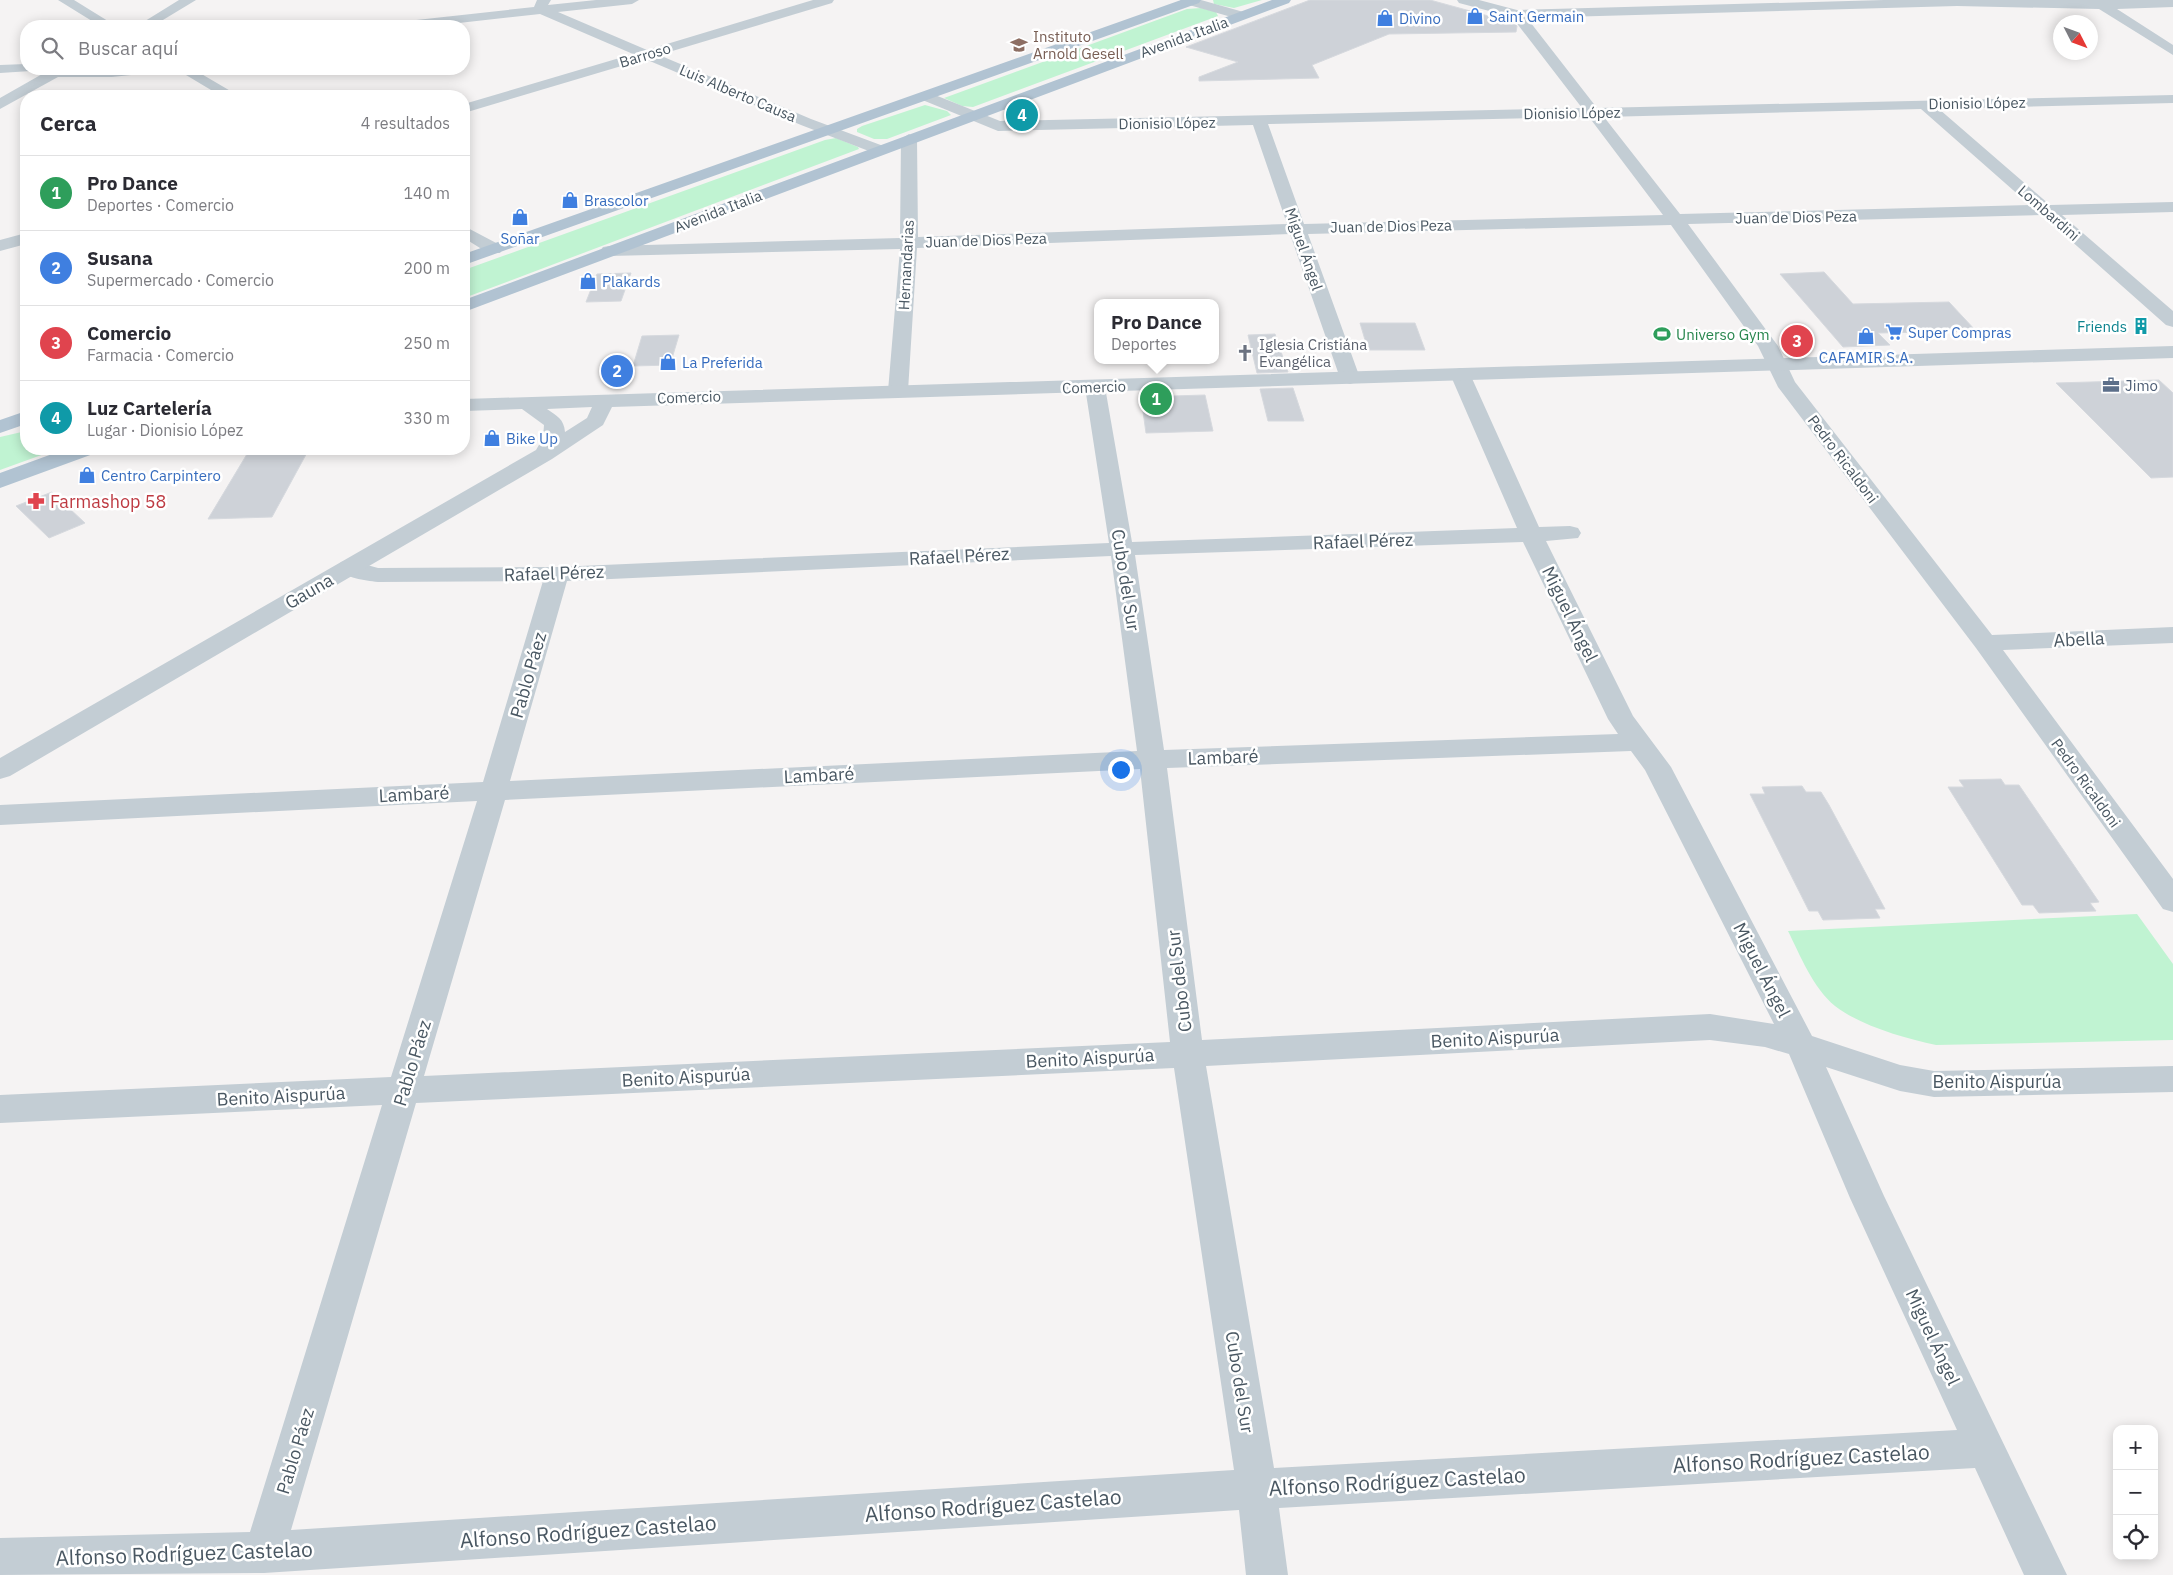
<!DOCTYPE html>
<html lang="es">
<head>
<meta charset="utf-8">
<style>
  body { margin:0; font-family:"IBM Plex Sans",sans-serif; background:#f7f7f7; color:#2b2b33 }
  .controls { position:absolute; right:15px; bottom:15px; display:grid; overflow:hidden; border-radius:10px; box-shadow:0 2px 12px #0003 }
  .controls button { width:45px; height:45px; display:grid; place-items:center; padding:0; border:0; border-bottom:1px solid #e1e1e2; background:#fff; color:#2b2b33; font:25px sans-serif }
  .compass { position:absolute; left:2053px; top:15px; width:45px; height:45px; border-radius:50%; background:#fff; box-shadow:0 2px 12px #0003; rotate:132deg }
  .you { position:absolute; left:1120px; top:769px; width:18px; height:18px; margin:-12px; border:4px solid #fff; border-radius:50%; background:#1a73e8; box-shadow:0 0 0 8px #1a73e833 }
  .badge { display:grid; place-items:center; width:32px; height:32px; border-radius:50%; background:#107af1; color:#fff; font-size:16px; font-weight:700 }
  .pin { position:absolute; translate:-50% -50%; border:2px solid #fff; box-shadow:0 1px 5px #0006 }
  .popup { position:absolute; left:1094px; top:299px; width:125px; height:65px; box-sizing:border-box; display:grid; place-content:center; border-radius:10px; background:#fff; filter:drop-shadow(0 1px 4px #0005); font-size:16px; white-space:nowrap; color:#7c7c81 }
  .popup b { font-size:19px; color:#2b2b33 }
  .popup::after { content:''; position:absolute; left:50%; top:100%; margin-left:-10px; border:10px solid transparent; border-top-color:#fff }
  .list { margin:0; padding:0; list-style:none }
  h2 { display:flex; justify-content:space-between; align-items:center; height:65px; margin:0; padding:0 20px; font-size:21px }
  h2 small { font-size:16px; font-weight:400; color:#7c7c81 }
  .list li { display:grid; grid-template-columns:32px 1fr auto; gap:15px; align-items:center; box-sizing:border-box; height:75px; padding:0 20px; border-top:1px solid #e1e1e2 }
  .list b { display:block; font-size:19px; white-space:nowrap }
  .list p { margin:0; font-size:16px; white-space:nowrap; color:#7c7c81 }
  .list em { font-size:16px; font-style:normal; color:#7c7c81 }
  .icon { flex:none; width:28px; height:28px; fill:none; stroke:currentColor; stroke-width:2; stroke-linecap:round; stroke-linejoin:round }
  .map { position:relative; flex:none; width:2173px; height:1575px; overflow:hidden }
  .search { position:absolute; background:#fff; box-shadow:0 2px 12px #0003; left:20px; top:20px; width:450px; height:55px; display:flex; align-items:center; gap:12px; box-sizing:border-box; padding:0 18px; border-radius:20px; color:#7c7c81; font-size:19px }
  .panel { position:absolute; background:#fff; box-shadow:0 2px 12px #0003; left:20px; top:90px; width:450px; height:365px; border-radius:20px }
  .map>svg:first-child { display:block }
</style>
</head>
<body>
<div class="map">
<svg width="2173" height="1575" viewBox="0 0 2173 1575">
  <rect width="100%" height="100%" fill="#f5f3f3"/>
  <path fill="#c0f3d2" d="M1213,0H1262L1234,8L1214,4Z
    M1201,8L1216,12L1218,16L973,107L962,106L944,98L1187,9Z
    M925,105L947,111L951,115L887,139H874L857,132V129L862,126Z
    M836,138L858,147L859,149L464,298V270L825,140Z
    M26,431V449H58L0,470V437Z
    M2137,914L2173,964V1040L1936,1045C1904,1038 1861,1026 1835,1006C1813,988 1800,955 1788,931Z"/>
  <path fill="#ced2d8" stroke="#d6d9de" d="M1310,0H1430L1514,23L1517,26L1516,32L1389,34L1312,65L1319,78L1199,81V77L1238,62L1186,47Z
    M1824,272L1853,304L1949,302L1976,331L1878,333L1890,345L1843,347L1780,274Z
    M631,273L621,301L586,302L597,274Z
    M1360,323H1415L1425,350H1368Z
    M1275,334L1288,372L1257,373L1248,335Z
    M679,335L670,365L633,366L642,336Z
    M2159,380L2173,393V477L2151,478L2056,383Z
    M1293,388L1304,421H1268L1260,389Z
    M1205,395L1213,431L1146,433L1141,397Z
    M250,449H309L272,517L208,519Z
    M52,492L85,523L49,538L16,506Z
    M2001,779L2005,785H2019L2099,902L2090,903L2096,911L2039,913L2033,905H2022L1948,787H1964L1959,780Z
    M1802,786L1806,792H1821L1829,805L1885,909H1875L1880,918L1823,920L1818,911H1809L1750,794H1765L1762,787Z"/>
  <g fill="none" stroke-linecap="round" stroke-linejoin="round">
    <path fill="#c3cdd4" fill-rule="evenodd" d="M58,0H74L116,26H100Z
      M179,0H196L153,26H137Z
      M537,0H551L548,5L596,0H639L632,4L558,12L647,50L813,0H834L832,3L659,55L811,119L886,147L888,150L886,153H874L801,125L645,59L464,113V104L633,54L540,14L432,26H391L398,22L534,7Z
      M1180,0H1201L1247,13L1249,16L1242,20L1182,3Z
      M1457,0H1479L1517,10L1884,0H2173V7L2117,9L2173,45V55L2099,9L1957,6L1527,18L1597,108L2173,95V103L1939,109L2050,205L2173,202V212L2062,215L2173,311V327L2166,325L2042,215L1688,224L1778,346L1795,382L1992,635L2173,627V643L2003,650L2173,879V912L2163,909L1976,648L1778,387L1758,346L1671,225L1308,234L1360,378L1357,382L1350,384L1343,382L1340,378L1290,234L917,248L908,391L905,395L898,397L891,395L888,391L900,249L609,256L603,255L600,251L603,247L609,246L900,238L901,139L909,134L917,139L918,237L1287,224L1253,125L998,131L920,99L918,96L920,93H930L1000,121L1582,108L1512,17L1459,3ZM1921,109L2030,205L1680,214L1604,117ZM1589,117L1663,215L1304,224L1268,124Z
      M26,64V69H33L31,71L0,73V65Z
      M40,69H157L150,73L112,77H58L0,109V98L44,73Z
      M176,69H193L239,96H221Z
      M464,226L500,245L503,249L500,253H488L464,238Z
      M26,233V244L0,251V240Z
      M1460,368L1467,370L1470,374L1539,527L1570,526L1578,528L1581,533L1578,538L1546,541L1633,716L1671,767L1812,1036L1900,1065L1934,1071L2173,1066V1092L1934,1097L1900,1091L1826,1067L1884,1196L2067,1575H2024L1975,1468L1279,1508L1288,1575H1246L1239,1510L264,1573L0,1575V1538L250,1532L382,1105L0,1123V1095L391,1077L477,801L0,825V805L483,782L543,581L378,582C364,580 346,579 337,567L341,562L349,560L378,568L557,567L1109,543L1085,387L1088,383L1095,381L1102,383L1105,387L1132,542L1517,528L1450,374L1453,370ZM1523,542L1608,719L1618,734L1164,750L1135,555ZM1111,556L1137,751L510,781L567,581ZM1631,751L1645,770L1774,1024L1710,1014L1202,1040L1167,768ZM1140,769L1170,1042L424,1076L505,800ZM1710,1040L1765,1047L1789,1054L1850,1198L1957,1430L1274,1468L1206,1066ZM1174,1068L1234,1470L291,1530L416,1103Z"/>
    <path fill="#c3cdd4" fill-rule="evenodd" d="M2173,346V358L612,407L603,425L552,459L10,776L0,779V758L536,450L543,438L544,425L522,409L464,411V399ZM592,407L587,418L565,432C564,419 557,416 547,409Z"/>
    <path fill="#b1c3d2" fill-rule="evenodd" d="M1181,0H1201L1199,3L464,265V254Z
      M1272,0H1291L1289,3L464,312V300Z
      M26,411V424L0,433V420Z
      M66,449H96L93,454L0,488V473Z"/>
  </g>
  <defs>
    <g id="shop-bare" transform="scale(1.35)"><path d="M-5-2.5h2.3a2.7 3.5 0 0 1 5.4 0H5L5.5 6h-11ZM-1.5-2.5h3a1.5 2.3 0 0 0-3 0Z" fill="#3f7fe0" stroke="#fff" stroke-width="2.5" paint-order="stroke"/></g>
    <g id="school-bare" transform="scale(1.35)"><path d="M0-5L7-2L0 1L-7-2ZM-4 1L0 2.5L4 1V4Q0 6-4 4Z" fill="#8d6e63" stroke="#fff" stroke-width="2.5" paint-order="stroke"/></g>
    <g id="building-bare" transform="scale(1.35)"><path d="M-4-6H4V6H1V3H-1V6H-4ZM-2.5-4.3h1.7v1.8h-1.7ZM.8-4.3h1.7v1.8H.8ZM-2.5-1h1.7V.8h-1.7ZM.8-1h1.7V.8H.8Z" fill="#0f9aa8" stroke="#fff" stroke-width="2.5" paint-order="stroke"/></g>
    <g id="supermarket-bare" transform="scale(1.35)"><path d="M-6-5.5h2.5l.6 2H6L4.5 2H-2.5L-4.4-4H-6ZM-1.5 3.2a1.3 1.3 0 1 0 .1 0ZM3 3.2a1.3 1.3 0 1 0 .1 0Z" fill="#3f7fe0" stroke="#fff" stroke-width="2.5" paint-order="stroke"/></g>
    <g id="stadium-bare" transform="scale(1.35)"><path d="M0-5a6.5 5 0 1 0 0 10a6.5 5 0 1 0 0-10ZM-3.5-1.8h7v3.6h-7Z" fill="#2e9e5b" stroke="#fff" stroke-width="2.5" paint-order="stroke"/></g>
    <g id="church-bare" transform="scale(1.35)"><path d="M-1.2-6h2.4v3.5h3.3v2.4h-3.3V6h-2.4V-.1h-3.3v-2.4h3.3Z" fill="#6b7280" stroke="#fff" stroke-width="2.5" paint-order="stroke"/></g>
    <g id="office-bare" transform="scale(1.35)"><path d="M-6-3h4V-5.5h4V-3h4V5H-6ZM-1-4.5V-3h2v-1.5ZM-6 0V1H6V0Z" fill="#5c6f8a" stroke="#fff" stroke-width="2.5" paint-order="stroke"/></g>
    <g id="pharmacy-bare" transform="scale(1.35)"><path d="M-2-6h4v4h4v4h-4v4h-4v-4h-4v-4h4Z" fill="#e0444e" stroke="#fff" stroke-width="2.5" paint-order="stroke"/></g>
  </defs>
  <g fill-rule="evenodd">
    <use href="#shop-bare" x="1475" y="16"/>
    <use href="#shop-bare" x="1385" y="18"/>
    <use href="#school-bare" x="1019" y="45"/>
    <use href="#shop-bare" x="570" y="200"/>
    <use href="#shop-bare" x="520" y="217"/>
    <use href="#shop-bare" x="588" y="281"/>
    <use href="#building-bare" x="2141" y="326"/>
    <use href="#supermarket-bare" x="1894" y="332"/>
    <use href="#stadium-bare" x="1662" y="334"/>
    <use href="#shop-bare" x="1866" y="336"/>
    <use href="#church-bare" x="1245" y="353"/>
    <use href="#shop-bare" x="668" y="362"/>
    <use href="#office-bare" x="2111" y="385"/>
    <use href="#shop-bare" x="492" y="438"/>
    <use href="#shop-bare" x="87" y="475"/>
    <use href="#pharmacy-bare" x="36" y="501"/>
  </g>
  <g text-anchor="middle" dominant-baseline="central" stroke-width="5" stroke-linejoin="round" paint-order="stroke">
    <g font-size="15" fill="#366cbe" stroke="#fff" text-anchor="start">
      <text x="1489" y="16">Saint Germain</text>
      <text x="1399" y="18">Divino</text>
      <text x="584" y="200">Brascolor</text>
      <text x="520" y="238" text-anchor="middle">Soñar</text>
      <text x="602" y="281">Plakards</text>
      <text x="1908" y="332">Super Compras</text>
      <text x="1866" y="357" text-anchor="middle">CAFAMIR S.A.</text>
      <text x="682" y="362">La Preferida</text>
      <text x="506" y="438">Bike Up</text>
      <text x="101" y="475">Centro Carpintero</text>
    </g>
    <g font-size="15" fill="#785e54" stroke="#fff" text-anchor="start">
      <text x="1033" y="36">Instituto<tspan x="1033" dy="17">Arnold Gesell</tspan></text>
    </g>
    <g font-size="15" fill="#495762" stroke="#fff">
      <text transform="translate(1184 37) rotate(-20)">Avenida Italia</text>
      <text transform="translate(645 55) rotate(-17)">Barroso</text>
      <text transform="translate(738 93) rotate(23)">Luis Alberto Causa</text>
      <text transform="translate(1977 103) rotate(-1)">Dionisio López</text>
      <text transform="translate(1572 113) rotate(-1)">Dionisio López</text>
      <text transform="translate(1167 123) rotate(-1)">Dionisio López</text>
      <text transform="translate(718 211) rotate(-21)">Avenida Italia</text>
      <text transform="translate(2049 213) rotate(41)">Lombardini</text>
      <text transform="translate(1796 217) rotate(-1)">Juan de Dios Peza</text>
      <text transform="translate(1391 226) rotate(-1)">Juan de Dios Peza</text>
      <text transform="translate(986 240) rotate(-2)">Juan de Dios Peza</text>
      <text transform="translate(1304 249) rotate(71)">Miguel Ángel</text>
      <text transform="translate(906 265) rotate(-87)">Hernandarias</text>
      <text transform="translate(1094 387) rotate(-2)">Comercio</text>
      <text transform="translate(689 397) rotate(-2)">Comercio</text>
      <text transform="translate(1843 459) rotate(53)">Pedro Ricaldoni</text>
      <text transform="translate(2086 783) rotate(54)">Pedro Ricaldoni</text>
    </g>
    <g font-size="15" fill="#0d838f" stroke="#fff" text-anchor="end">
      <text x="2127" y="326">Friends</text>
    </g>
    <g font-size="15" fill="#27864d" stroke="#fff" text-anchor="start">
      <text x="1676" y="334">Universo Gym</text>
    </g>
    <g font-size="15" fill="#5b616d" stroke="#fff" text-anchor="start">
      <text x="1259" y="344">Iglesia Cristiána<tspan x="1259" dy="17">Evangélica</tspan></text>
    </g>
    <g font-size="15" fill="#4e5e75" stroke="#fff" text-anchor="start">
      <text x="2125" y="385">Jimo</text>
    </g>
    <g font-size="18" fill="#be3a42" stroke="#fff" text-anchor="start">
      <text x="50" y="501">Farmashop 58</text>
    </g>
    <g font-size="18" fill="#495762" stroke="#fff">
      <text transform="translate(1363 541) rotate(-2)">Rafael Pérez</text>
      <text transform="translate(959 556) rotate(-3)">Rafael Pérez</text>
      <text transform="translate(554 573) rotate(-2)">Rafael Pérez</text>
      <text transform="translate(1126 580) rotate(81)">Cubo del Sur</text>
      <text transform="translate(309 591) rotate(-30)">Gauna</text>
      <text transform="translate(1570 614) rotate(64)">Miguel Ángel</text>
      <text transform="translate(2079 639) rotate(-3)">Abella</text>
      <text transform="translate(528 675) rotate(-74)">Pablo Páez</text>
      <text transform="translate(1223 757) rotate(-2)">Lambaré</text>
      <text transform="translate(819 775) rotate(-3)">Lambaré</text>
      <text transform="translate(414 794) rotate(-3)">Lambaré</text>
      <text transform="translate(1762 970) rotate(63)">Miguel Ángel</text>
      <text transform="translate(1179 981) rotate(-97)">Cubo del Sur</text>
      <text transform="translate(1495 1038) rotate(-3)">Benito Aispurúa</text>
      <text transform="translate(1090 1058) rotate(-3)">Benito Aispurúa</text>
      <text transform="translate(412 1063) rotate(-73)">Pablo Páez</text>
      <text transform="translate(686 1077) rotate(-3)">Benito Aispurúa</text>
      <text x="1997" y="1081">Benito Aispurúa</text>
      <text transform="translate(281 1096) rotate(-3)">Benito Aispurúa</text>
      <text transform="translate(1933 1337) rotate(65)">Miguel Ángel</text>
      <text transform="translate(1240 1382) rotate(81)">Cubo del Sur</text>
      <text transform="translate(295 1451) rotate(-73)">Pablo Páez</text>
    </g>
    <g font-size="21" fill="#495762" stroke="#fff">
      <text transform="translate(1801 1458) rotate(-3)">Alfonso Rodríguez Castelao</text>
      <text transform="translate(1397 1481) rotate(-3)">Alfonso Rodríguez Castelao</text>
      <text transform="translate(993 1505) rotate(-4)">Alfonso Rodríguez Castelao</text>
      <text transform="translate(588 1531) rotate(-4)">Alfonso Rodríguez Castelao</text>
      <text transform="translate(184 1553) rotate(-2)">Alfonso Rodríguez Castelao</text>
    </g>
  </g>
</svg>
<div class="controls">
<button>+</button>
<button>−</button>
<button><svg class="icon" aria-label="locate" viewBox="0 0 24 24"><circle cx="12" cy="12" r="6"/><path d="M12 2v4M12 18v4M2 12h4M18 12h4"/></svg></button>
</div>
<svg class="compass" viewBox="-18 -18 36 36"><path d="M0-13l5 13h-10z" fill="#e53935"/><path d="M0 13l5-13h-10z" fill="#7c7c81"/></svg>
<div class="you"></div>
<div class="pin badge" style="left:1156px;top:399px;background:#2e9e5b">1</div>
<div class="popup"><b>Pro Dance</b>Deportes</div>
<div class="pin badge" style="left:617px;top:371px;background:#3f7fe0">2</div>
<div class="pin badge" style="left:1797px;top:341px;background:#e0444e">3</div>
<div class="pin badge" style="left:1022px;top:115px;background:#0f9aa8">4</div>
<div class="search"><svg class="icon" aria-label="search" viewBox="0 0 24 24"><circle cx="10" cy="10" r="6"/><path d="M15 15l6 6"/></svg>Buscar aquí</div>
<section class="panel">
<h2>Cerca<small>4 resultados</small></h2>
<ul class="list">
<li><span class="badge" style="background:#2e9e5b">1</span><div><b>Pro Dance</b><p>Deportes · Comercio</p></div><em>140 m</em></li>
<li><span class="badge" style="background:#3f7fe0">2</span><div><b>Susana</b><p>Supermercado · Comercio</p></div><em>200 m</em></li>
<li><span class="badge" style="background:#e0444e">3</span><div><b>Comercio</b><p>Farmacia · Comercio</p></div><em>250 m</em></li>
<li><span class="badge" style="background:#0f9aa8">4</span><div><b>Luz Cartelería</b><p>Lugar · Dionisio López</p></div><em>330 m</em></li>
</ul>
</section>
</div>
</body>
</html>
